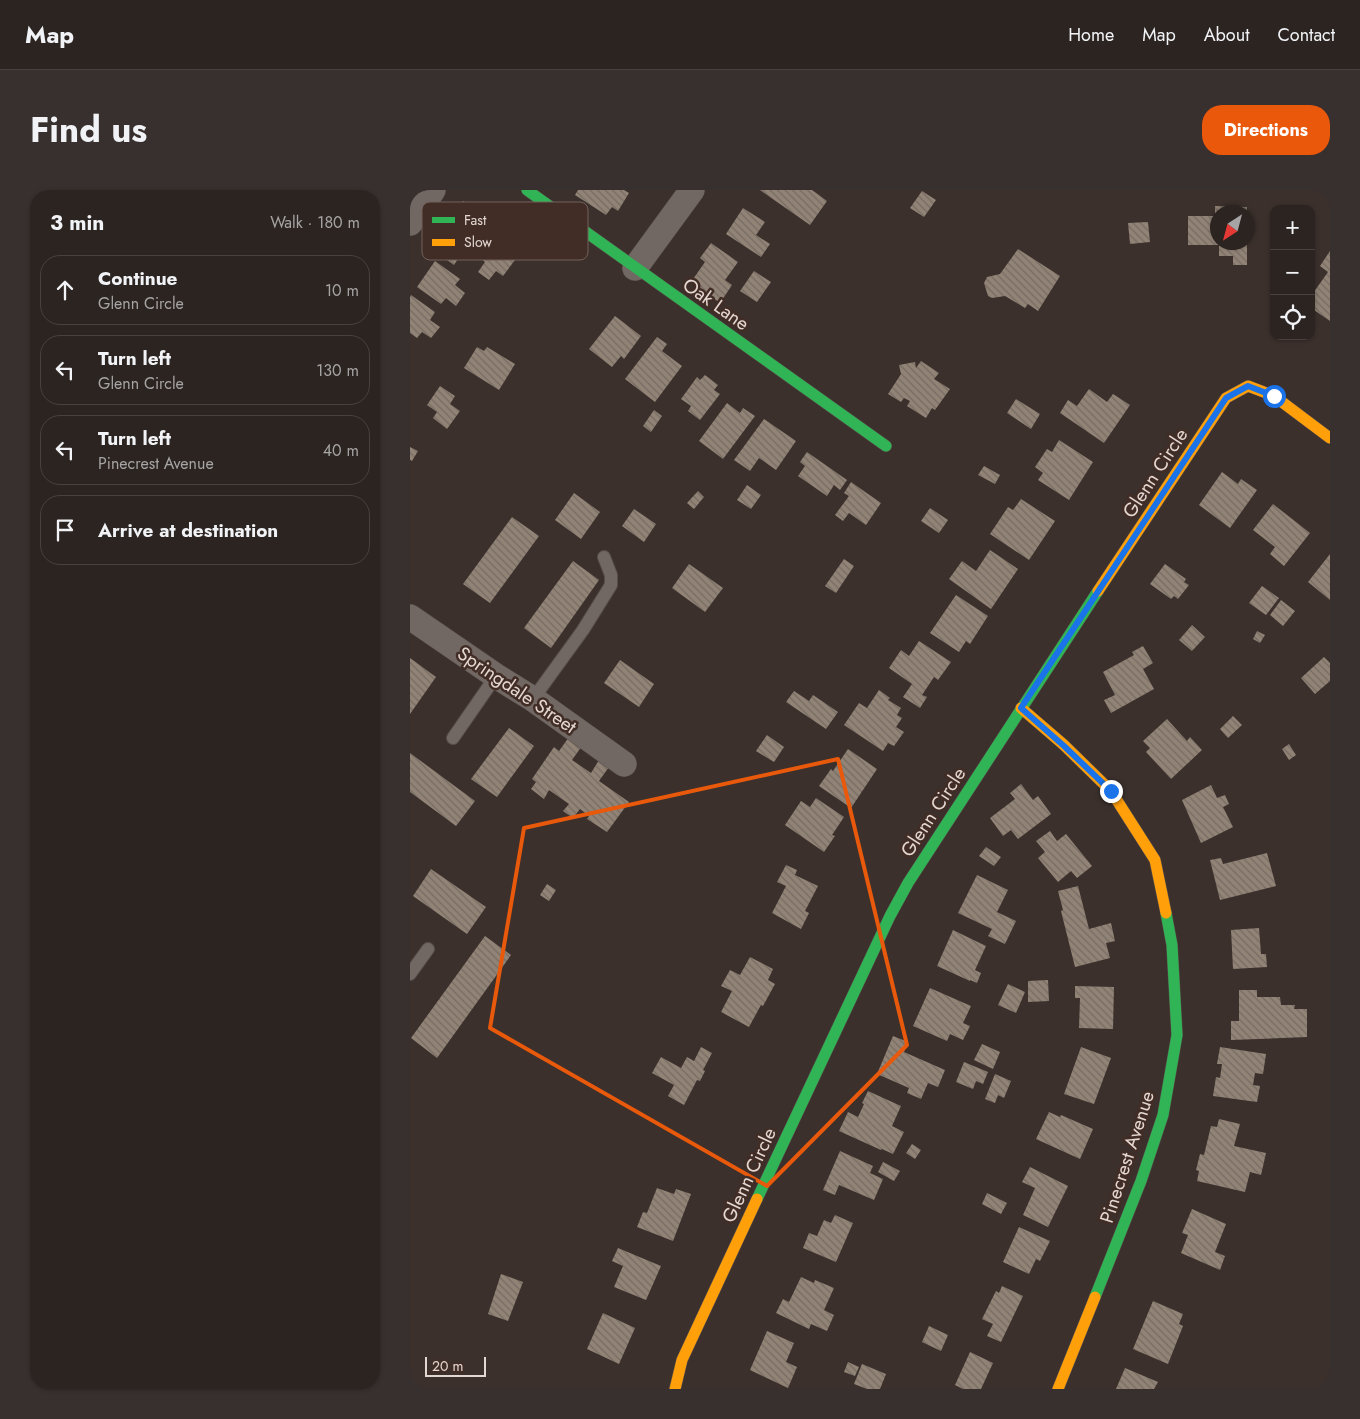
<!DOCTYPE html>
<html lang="en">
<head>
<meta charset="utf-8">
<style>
  body { margin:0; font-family:Jost,sans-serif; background:#38302e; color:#f1f3f6 }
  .controls { position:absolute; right:15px; top:15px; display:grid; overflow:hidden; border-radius:10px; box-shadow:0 1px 4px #0004 }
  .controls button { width:45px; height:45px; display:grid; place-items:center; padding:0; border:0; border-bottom:1px solid #48413f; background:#2c2421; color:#f1f3f6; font:25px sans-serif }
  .compass { position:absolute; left:800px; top:15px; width:45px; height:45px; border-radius:50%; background:#2c2421; box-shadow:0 1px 4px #0004; rotate:216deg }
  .scale { position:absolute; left:15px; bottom:12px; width:61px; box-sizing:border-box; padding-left:5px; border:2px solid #e4d7d2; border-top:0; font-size:14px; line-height:18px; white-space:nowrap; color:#e4d7d2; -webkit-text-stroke:4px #412d26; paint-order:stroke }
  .stop { position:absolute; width:15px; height:15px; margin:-11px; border:4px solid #1a73e8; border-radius:50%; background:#fff }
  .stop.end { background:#1a73e8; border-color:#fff; box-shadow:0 1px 5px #0008 }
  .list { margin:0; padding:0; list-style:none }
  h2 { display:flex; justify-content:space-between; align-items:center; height:65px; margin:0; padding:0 20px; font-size:21px }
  h2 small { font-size:16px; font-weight:400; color:#a6a4a5 }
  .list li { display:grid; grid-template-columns:32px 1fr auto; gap:15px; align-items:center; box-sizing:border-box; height:70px; margin:0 10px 10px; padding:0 10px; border:1px solid #48413f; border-radius:20px }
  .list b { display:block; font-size:19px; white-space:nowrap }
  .list p { margin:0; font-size:16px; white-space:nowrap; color:#a6a4a5 }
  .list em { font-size:16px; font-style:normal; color:#a6a4a5 }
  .icon { flex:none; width:28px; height:28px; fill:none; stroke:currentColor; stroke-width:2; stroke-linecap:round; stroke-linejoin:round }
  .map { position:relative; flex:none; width:920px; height:1199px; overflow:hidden; border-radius:20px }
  header { display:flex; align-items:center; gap:30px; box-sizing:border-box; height:70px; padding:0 25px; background:#2c2421; border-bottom:1px solid #48413f }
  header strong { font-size:24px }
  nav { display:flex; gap:28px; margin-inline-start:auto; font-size:18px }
  .intro { display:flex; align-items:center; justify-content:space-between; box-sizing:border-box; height:120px; padding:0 30px }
  h1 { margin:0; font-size:35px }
  .button { padding:12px 22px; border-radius:20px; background:#ea580c; color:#fff; font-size:18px; font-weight:700 }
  main { display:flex; gap:30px; padding:0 30px }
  aside { flex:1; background:#2c2421; border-radius:20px; box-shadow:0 1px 4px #0004 }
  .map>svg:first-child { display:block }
</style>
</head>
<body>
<header>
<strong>Map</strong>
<nav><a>Home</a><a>Map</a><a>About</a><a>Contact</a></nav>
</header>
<div class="intro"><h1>Find us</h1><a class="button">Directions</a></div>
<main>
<aside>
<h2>3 min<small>Walk · 180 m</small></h2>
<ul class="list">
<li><svg class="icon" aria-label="ahead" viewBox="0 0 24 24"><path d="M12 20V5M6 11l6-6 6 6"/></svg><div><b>Continue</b><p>Glenn Circle</p></div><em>10 m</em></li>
<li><svg class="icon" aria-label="left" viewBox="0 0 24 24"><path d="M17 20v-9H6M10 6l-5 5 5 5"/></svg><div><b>Turn left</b><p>Glenn Circle</p></div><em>130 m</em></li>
<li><svg class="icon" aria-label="left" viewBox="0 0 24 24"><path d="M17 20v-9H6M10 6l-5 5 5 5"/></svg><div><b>Turn left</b><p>Pinecrest Avenue</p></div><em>40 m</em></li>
<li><svg class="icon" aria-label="arrive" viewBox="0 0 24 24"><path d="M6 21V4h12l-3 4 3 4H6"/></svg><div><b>Arrive at destination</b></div></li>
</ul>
</aside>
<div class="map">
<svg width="920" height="1199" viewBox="0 0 920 1199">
  <defs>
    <pattern id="building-back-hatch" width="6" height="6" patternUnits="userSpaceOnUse" patternTransform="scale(1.25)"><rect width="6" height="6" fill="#918376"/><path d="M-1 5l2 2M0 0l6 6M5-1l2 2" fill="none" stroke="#766c63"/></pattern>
  </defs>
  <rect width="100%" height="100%" fill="#3b302c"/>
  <path fill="url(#building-back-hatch)" d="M168,0H214L219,3L208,21L202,17L196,25L165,5Z
    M350,0H402L417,11L400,35Z
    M512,1L526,10L514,27L500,18Z
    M53,11L81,30L73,43L76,45L58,69L51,64L44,75L26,62L47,31L41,27Z
    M805,16L837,17V22H808V52H837V75H823V66H809V55H778V26H805Z
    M333,18L355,32L346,45L360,54L351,67L316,44Z
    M738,32L740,52L720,54L718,33Z
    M88,44L111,62L93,86L86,81L79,90L68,82L75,72L70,68Z
    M301,53L328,72L315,90L322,95L310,113L281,92L295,72L290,68Z
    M608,59L650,86L628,121L618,114L615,118L595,106L582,108L578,106L574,93L577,87L590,84Z
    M920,61V131L901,118V106L918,82L910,76Z
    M25,71L50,89L45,95L55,103L46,116L36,108L31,114L7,97Z
    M344,81L361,92L347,112L330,101Z
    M1,105L25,122L20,130L30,137L21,148L12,142L7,148L0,143V107Z
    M205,126L231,146L214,169L211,166L202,177L179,159Z
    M247,147L257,154L252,161L272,176L245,212L215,189Z
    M67,157L74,161L77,157L105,174L89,200L54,178Z
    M511,171L529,183L524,189L540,199L525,220L522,218L516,228L497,216L500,211L494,208L491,212L478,204L491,184L489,175L505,172L506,178Z
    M295,185L308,195L304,200L310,204L290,230L278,221L281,216L271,209L287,187L290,190Z
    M30,196L45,206L40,214L50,221L37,239L23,228L27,222L17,215Z
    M679,199L697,212L703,204L720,215L694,253L650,223L658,210L667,216Z
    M606,209L630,224L621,239L597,223Z
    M317,213L330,223L333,218L345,226L313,269L289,251Z
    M244,220L252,226L241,242L233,236Z
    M354,229L386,251L366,280L349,268L340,281L324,270Z
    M649,250L683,272L659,310L628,290L633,283L625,277L637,259L642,262Z
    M0,257L8,261L2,271L0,270Z
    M397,262L437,290L430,300L424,295L417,306L388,286L395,276L390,272Z
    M574,276L590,285L585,294L568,285Z
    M812,282L828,294L831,289L847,300L820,338L789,315Z
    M441,292L471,313L456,335L439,323L433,331L425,325L439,306L434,303Z
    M337,295L351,305L341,319L327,310Z
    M288,301L294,307L284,319L277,313Z
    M164,303L190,322L171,349L145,330Z
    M611,309L645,331L619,370L580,344L598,317L603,320Z
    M863,314L900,343L874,376L860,364L865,357L843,340Z
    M520,318L538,330L529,343L511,331Z
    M224,319L246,334L234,352L212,336Z
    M102,327L129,346L80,413L53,394Z
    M580,360L608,379L581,419L539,389L552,371L566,381Z
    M920,364V410L898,392Z
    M434,369L444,376L426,403L415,396Z
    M163,371L189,390L141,458L114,438Z
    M279,374L313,398L295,422L262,398Z
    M755,374L776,389L774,392L779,395L768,409L764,406L761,409L740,394Z
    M852,396L869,408L856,425L839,413Z
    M546,405L578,426L560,454L556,451L549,462L520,443Z
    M871,410L885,421L873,436L860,425Z
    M782,435L795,447L782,461L769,450Z
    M847,441L855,445L850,453L843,449Z
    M509,451L541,472L528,490L524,487L512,505L517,507L510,518L493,507L502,494L479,478L491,460L499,466Z
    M733,456L743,473L733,479L744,499L701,523L694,510L705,505L693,482L724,465L722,462Z
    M914,467L920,473V491L905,504L891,488Z
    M0,468L26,487L0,524Z
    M210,470L244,494L229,517L194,493Z
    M469,500L480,508L478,510L491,518L487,525L492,528L486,537L494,542L484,556L478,553L473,561L434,535L449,513L457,518Z
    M384,501L399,511L403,505L428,522L416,539L376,512Z
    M823,526L832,535L818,548L810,539Z
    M757,529L777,551L780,547L792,560L761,589L736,562L740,558L733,551Z
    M99,538L124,556L87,607L61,589Z
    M357,545L374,557L364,572L346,561Z
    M159,547L172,556L162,570L181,583L189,570L199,577L189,591L219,612L197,642L177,629L179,626L170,619L163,628L153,621L159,614L139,600L134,609L121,599L126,592L122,589L144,557L149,561Z
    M879,554L886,565L879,570L872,559Z
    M438,559L467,579L441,618L409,596L421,579L423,581Z
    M0,563L65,611L46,636L0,602Z
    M611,594L623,610L628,606L641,624L608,649L601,640L593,646L580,628L605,609L600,603Z
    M801,595L807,608L815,605L819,614L813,617L823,637L791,653L772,610Z
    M406,608L434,627L422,645L425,646L414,662L375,635L391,611L400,617Z
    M640,641L647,651L656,644L682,676L667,688L661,681L648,692L628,668L635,662L626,651Z
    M576,657L591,667L584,676L569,666Z
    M857,663L866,696L810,710L800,670L811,668L813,674Z
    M376,675L387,680L385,685L408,696L395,721L399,723L391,739L362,723L376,696L367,692Z
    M21,679L76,717L57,744L3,706Z
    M567,685L598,700L587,722L606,731L595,754L578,746L582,739L548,723Z
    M137,694L146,700L139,711L130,705Z
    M668,696L679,739L701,733L705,751L696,753L700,768L665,777L651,721L653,720L648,701Z
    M849,738L851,764H856L857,777L823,779L821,740Z
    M543,740L576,756L565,780L571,783L567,793L560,790V791L527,776Z
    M75,746L101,765L27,868L1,848Z
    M340,767L363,779L358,790L365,794L353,816L351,815L339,837L311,822L322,801L311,796L320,780L330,785Z
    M638,790L639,811L618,812V791Z
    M598,794L615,802L606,823L588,815Z
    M665,796L704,797L703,839L669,838L670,808H665Z
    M520,798L561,816L553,833L560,836L553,850L540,844L537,851L503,836Z
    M829,800H847V807H870L871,815H885L884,819H897V847L821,850V831H829Z
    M483,846L498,852L494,862L535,880L528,897L518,893L511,909L497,903L499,898L467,884Z
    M572,854L590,862L583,879L564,870Z
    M291,857L302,863L293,880L295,881L290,891L287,890L274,915L258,906L264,895L242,883L251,867L271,878L277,867L284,871Z
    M671,857L701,868L684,914L654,904Z
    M810,857L856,864L853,884L845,883L843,895L850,896L847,912L803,906L806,887L810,888L812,874H807Z
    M554,872L578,882L573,894L566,891L563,899L546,892Z
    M585,884L601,891L594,908L588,905L585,913L575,909Z
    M458,901L491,916L482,936L494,942L483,964L472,959L471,960L429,941L438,922L448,927L454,914L452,913Z
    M639,922L650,927L651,925L683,939L670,969L626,949Z
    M809,929L830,934L824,956L856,963L851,985L840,982L835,1002L787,991L789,981L786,980L790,964L794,965L801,936L807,937Z
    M502,954L511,960L505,969L496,963Z
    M430,961L463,976L460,983L473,989L464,1010L429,995L425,1005L413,1000Z
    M473,972L490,981L484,991L468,982Z
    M620,977L658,996L638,1037L613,1025L625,998L612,992Z
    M247,998L264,1004L266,999L281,1004L263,1051L227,1037L233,1022L237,1023Z
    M577,1003L597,1013L591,1024L572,1014Z
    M782,1019L816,1034L805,1062L815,1066L810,1080L771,1063L778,1045L772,1043Z
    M425,1025L443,1033L426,1072L393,1058L399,1043L407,1046L414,1030L421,1033Z
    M609,1037L640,1051L630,1071L626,1069L619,1084L593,1072Z
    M208,1058L251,1076L236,1110L204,1097L213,1076L202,1071Z
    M91,1084L113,1092L98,1131L78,1124Z
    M391,1087L404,1093L405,1090L424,1098L414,1120L424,1125L417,1141L401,1134L399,1139L366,1123L373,1109L379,1112Z
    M592,1096L613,1106L591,1152L577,1146L583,1134L572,1129L586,1101L589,1103Z
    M743,1111L773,1124L769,1134L773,1136L758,1174L723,1159Z
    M193,1123L225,1138L209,1174L177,1159Z
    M519,1136L538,1145L531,1161L512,1152Z
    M357,1141L384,1153L376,1172L387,1177L378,1198L340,1180Z
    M560,1162L583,1173L571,1199H553L545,1195Z
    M438,1172L449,1177L445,1186L434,1182Z
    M452,1174L476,1184L470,1199H457L444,1194Z
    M715,1178L748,1192L744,1199H706Z"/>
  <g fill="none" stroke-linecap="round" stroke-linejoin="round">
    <g stroke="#584e4b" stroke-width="14">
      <path id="lane" d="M123,509L173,440L201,395V385L194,367
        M43,548L86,486
        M0,784L18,759"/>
    </g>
    <g stroke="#584e4b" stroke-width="26">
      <path id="street" d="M0,33L23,0
        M225,78L282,0
        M0,427L86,486L123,509L214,574"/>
    </g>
    <g stroke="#584e4b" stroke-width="12">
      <path id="fast" d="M117,0L476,256
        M347,1009L480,726L498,693L688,401
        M685,1107L731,991L753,925L767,845L762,755L756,723"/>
    </g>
    <g stroke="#584e4b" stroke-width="12">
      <path id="slow" d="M688,401L816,208L838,196L864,206L920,248
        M611,518L654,555L701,601L745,670L756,723
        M265,1199L272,1170L347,1009
        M648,1199L685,1107"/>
    </g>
    <use href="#lane" stroke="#716864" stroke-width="12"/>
    <use href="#street" stroke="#716864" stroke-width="25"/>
    <use href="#fast" stroke="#30b455" stroke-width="11"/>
    <use href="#slow" stroke="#ff9f0a" stroke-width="11"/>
  </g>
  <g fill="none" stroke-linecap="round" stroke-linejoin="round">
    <path stroke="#1a73e8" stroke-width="6" d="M701,601L654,556L611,518L816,208L838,196L864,206"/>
  </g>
  <path fill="none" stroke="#e8590c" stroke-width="4" stroke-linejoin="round" d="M428,569L497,855L357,996L80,838L114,638Z"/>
  <g text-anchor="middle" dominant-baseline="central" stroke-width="5" stroke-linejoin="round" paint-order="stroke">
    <g font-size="19" fill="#e4d7d2" stroke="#412d26">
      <text transform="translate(306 114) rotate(35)">Oak Lane</text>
      <text transform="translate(745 283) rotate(-57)">Glenn Circle</text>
      <text transform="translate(107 500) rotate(34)">Springdale Street</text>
      <text transform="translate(523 622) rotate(-57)">Glenn Circle</text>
      <text transform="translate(717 967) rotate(-72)">Pinecrest Avenue</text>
      <text transform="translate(339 985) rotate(-65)">Glenn Circle</text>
    </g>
  </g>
  <rect x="12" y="12" width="166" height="58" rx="8" fill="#412d26" stroke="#72605a" stroke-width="1"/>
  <rect x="22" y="27" width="23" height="6" fill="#30b455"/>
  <rect x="22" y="49" width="23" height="7" fill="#ff9f0a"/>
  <g font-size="14" fill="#e4d7d2">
    <text x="54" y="35">Fast</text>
    <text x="54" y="57">Slow</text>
  </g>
</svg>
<div class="controls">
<button>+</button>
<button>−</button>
<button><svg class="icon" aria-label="locate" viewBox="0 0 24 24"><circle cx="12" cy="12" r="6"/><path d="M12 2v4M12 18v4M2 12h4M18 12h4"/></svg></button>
</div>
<svg class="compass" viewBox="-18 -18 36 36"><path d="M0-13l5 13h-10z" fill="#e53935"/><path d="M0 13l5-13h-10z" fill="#a6a4a5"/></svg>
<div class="scale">20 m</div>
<div class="stop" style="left:864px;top:206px"></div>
<div class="stop end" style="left:701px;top:601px"></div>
</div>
</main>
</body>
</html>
